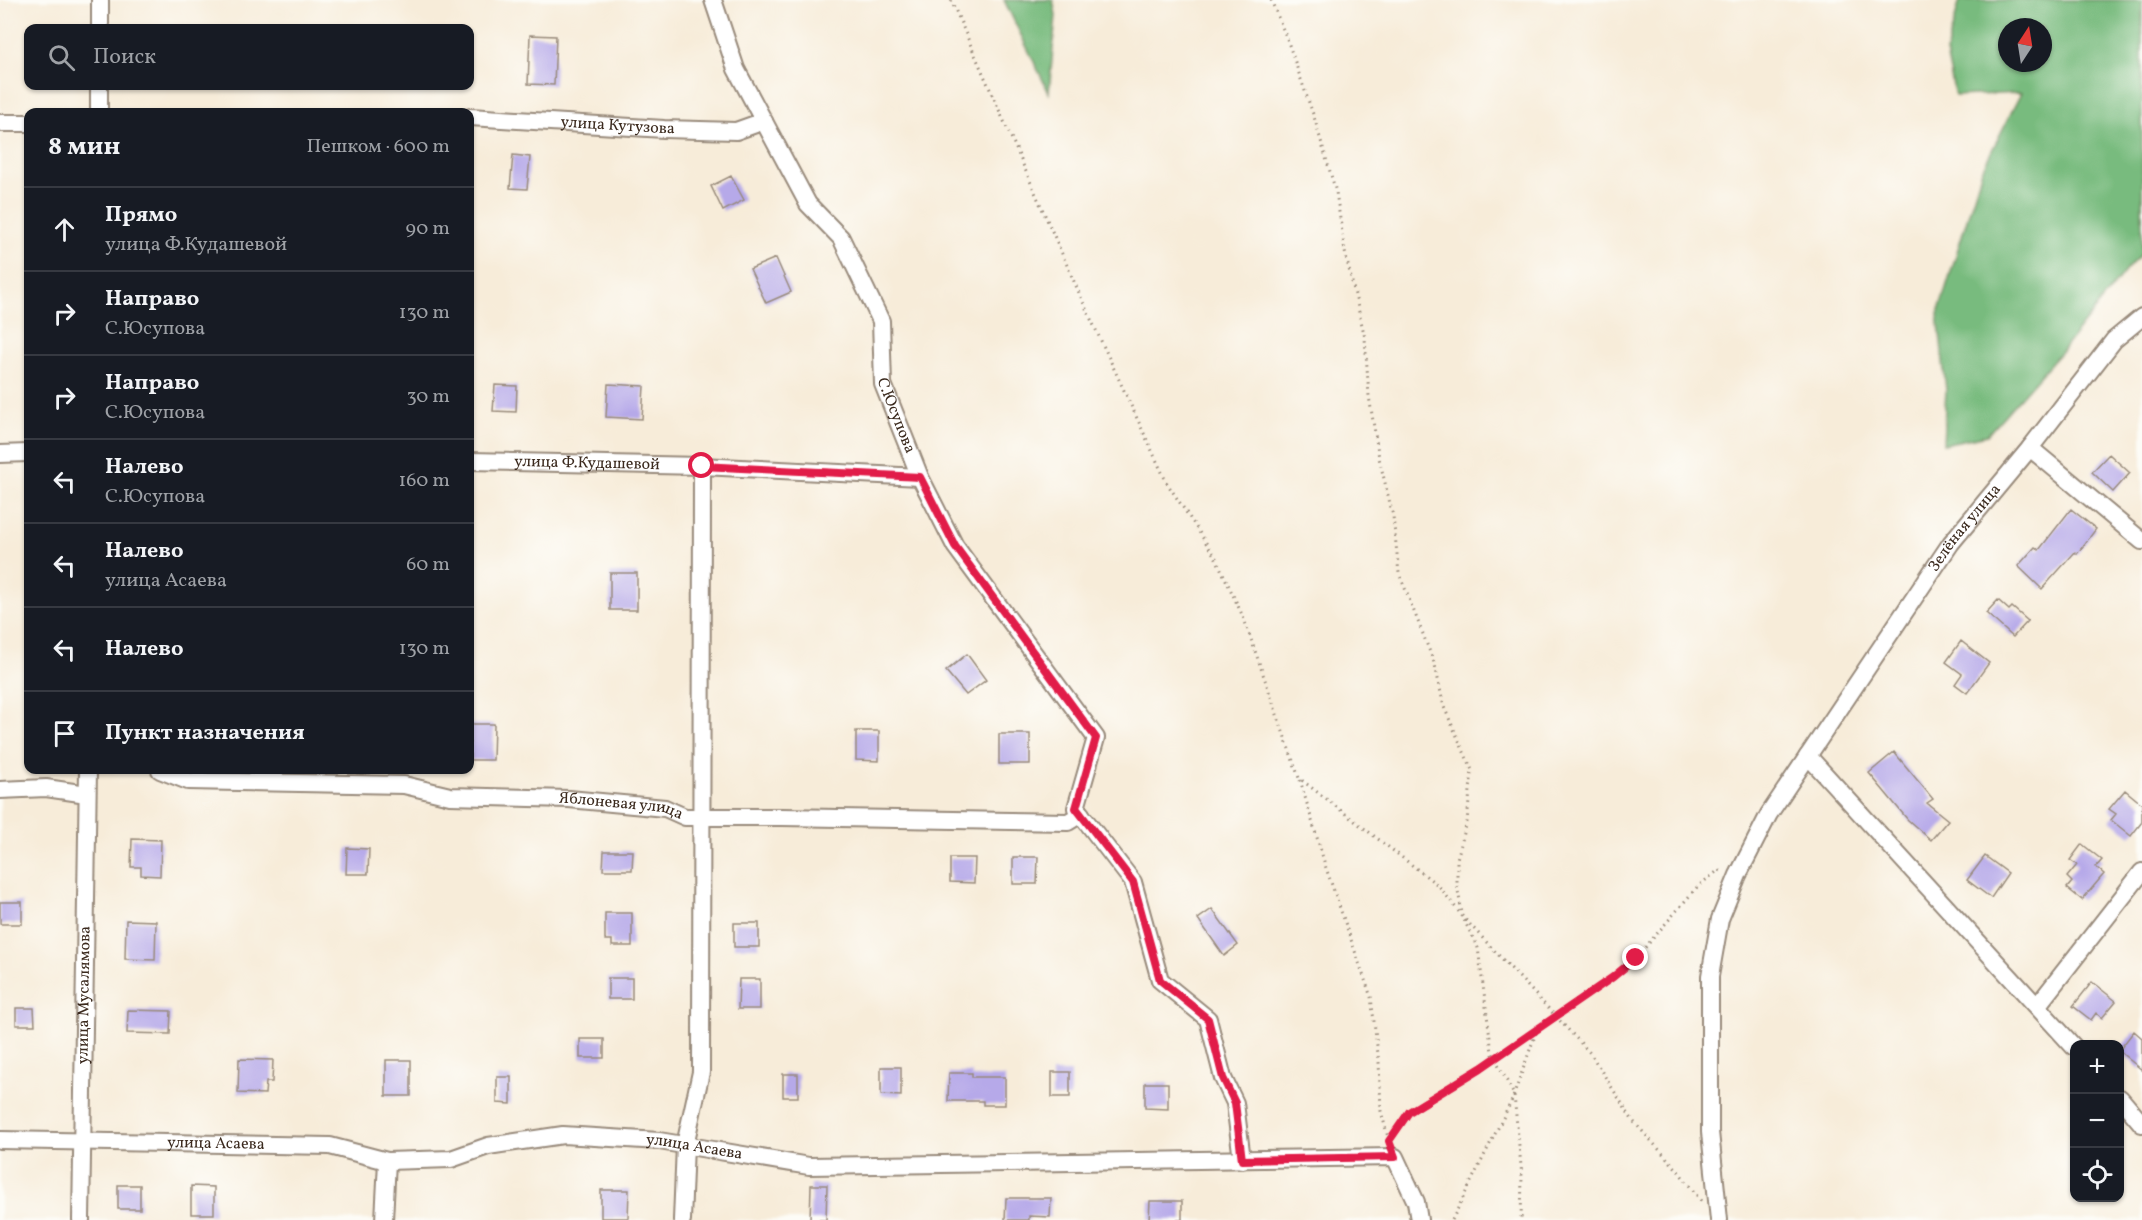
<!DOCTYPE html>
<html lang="ru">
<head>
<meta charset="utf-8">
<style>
  body { margin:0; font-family:Vollkorn,serif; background:#242831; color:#f1f3f6 }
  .controls { position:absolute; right:18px; bottom:18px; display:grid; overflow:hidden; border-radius:12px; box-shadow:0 2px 4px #0004 }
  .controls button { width:54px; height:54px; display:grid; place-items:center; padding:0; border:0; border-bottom:2px solid #363941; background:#171b24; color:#f1f3f6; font:30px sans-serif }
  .compass { position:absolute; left:1998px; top:18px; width:54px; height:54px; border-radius:50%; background:#171b24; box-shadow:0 2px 4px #0004; rotate:12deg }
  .stop { position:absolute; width:18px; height:18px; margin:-14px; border:4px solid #e11d48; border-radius:50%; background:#fff }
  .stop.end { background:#e11d48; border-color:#fff; box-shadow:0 2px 6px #0008 }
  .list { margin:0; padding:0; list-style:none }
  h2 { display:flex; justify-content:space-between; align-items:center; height:78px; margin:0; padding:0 24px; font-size:26px }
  h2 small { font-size:20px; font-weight:400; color:#9ea1a6 }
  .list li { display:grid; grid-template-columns:39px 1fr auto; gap:18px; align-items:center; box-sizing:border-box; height:84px; padding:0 24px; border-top:2px solid #363941 }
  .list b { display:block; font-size:22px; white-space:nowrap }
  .list p { margin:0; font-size:20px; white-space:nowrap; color:#9ea1a6 }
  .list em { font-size:20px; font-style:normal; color:#9ea1a6 }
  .icon { flex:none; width:33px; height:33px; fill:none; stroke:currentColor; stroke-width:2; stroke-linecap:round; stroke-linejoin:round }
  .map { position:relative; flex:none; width:2142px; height:1220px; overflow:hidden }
  .search { position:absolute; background:#171b24; box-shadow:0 2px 4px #0004; left:24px; top:24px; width:450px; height:66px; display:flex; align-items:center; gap:15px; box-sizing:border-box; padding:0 21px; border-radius:12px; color:#9ea1a6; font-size:22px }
  .panel { position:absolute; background:#171b24; box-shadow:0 2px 4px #0004; left:24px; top:108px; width:450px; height:666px; border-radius:12px }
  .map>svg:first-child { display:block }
</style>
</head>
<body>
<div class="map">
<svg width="2142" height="1220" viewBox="0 0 2142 1220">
  <rect width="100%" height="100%" fill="#fdfcf7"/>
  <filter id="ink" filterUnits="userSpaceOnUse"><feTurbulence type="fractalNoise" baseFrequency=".0167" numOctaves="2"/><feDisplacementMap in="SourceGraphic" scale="12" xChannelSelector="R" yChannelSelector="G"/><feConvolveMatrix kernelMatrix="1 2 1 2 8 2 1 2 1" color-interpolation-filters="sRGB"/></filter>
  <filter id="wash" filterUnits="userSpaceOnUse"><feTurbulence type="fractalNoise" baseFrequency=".008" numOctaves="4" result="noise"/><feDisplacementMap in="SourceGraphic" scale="24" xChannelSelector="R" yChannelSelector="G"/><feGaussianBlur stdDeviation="1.35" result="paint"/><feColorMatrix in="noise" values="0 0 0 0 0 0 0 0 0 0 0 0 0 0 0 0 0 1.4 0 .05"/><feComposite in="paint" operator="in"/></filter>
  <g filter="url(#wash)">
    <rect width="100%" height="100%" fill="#f7ecd9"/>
    <path fill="#78bb7e" stroke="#5a724e" stroke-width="1.5" fill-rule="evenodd" d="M1004,0H1053L1056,15L1049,93Z
      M1960,0H2142V253L2126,270L2065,347L1987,435L1943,444L1946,390L1938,314L1982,170L2021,93L1955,96L1946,52ZM2007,27H2043V63H2007Z"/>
    <g id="blocks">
      <path fill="#b6a9e9" d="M530,35L556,36L554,85L528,84Z
        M513,155L530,157L527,189L510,188Z
        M731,176L744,200L723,211L711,186Z
        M776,258L791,292L766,303L750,269Z
        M608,384L644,386L642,419L606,417Z
        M495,385L517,386L516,412L493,411Z
        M2109,454L2130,473L2113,492L2092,472Z
        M2071,509L2096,529L2077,554L2075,552L2042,589L2018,566L2035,547L2039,550Z
        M610,573H637V610H610Z
        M1998,600L2009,610L2012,607L2028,621L2013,637L1986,613Z
        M1961,641L1989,663L1967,693L1955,684L1962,674L1946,662Z
        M967,654L986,680L966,695L946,671Z
        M470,724H494L493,760H470Z
        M856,731H879V761L856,760Z
        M999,734H1030V764H999Z
        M1894,752L1933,799L1927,803L1948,820L1931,840L1908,820L1869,773Z
        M2125,790L2142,804V822L2131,836L2111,820L2116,814L2109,809Z
        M132,839L161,840L160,876L141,875V867H131Z
        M2082,844L2102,860L2096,867L2104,874L2082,900L2067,888L2072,882L2067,877L2077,865L2070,860Z
        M347,848L369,849L368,874H346Z
        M604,851H633L632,870H603Z
        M1985,856L2008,873L1991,898L1967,880Z
        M1013,857H1038L1037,884H1013Z
        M950,858H975L974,883L950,882Z
        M0,902H22V924H0Z
        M1212,909L1238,945L1224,956L1198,919Z
        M605,913H632V946H612V940H605Z
        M126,920L156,921L155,960L125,959Z
        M734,923H759V947H734Z
        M608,978H632V999H608Z
        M739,979H760V1009H738Z
        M2092,982L2116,1001L2102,1018L2096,1013L2091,1020L2073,1006Z
        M16,1008H34L35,1025H16Z
        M128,1010L171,1011L170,1034L127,1033Z
        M2134,1031L2142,1038V1070L2120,1052V1049Z
        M580,1039H604V1058H580Z
        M239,1059L273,1060L272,1082H266L265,1094L238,1093Z
        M386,1060H411V1096H386Z
        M881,1067H901V1096L881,1095Z
        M1052,1072H1070V1097H1052Z
        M949,1073H972V1077H1005V1105H983V1101H948Z
        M783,1074H798V1097H783Z
        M497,1077H511V1104L497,1103Z
        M1145,1083H1168V1109L1145,1108Z
        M118,1185H140V1209H118Z
        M811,1185H827L826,1220H810Z
        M191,1186L214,1187V1214H191Z
        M601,1190H629L628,1218H601Z
        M1006,1198H1051L1050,1217L1029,1216V1220H1005Z
        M1150,1201H1182V1220H1149Z"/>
    </g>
  </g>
  <g filter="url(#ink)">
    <use href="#blocks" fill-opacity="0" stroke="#998b7c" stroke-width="1.5"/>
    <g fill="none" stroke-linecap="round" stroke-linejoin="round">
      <g stroke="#998b7c" stroke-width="20">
        <g id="minor">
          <path id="s1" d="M713,0L736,69L808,204L841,238L881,321L883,384L920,477L955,546L1096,738L1076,808L1133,882L1160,980L1208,1019L1223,1078L1235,1103L1242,1160"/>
          <path d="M100,28V0"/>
          <path d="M99,112V86"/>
          <path id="s2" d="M470,117L664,129L736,131L764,121"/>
          <path d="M0,123H28"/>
          <path d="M2030,448L2142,541"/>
          <path d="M0,454L28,453"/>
          <path id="s3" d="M470,461L702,466L920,477"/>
          <path d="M1808,756L2074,1047"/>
          <path id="s4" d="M160,770L188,781L404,785L450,796L569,799L665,808L685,817H782L1068,822L1081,814"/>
          <path d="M0,790L46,788L87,794"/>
          <path d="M2038,1005L2142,872"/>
          <path d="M2120,1098L2142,1124"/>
          <path id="s5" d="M0,1140L330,1146L387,1161L451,1159L488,1146L563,1135L659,1141L809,1166L1395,1157L1416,1202L1419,1220"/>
          <path id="s6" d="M81,1220L88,770"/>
          <path d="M384,1220L387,1161"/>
          <path d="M682,1220L685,1145L701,1072L702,466"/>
          <path id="s7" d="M1719,1220L1710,1132V976L1720,919L1738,875L1769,814L1951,543L2030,448L2114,340L2142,317"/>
        </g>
      </g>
      <path stroke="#998b7c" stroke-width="3" stroke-dasharray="1.5 4.5" stroke-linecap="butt" d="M951,0L1083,302L1167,483L1216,558L1244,619L1299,778L1439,886L1463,917L1590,1053L1633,1121L1676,1168L1701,1201
        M1271,0L1287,39L1314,117L1336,192L1345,252L1365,338L1369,396L1379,458L1393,516L1399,573L1435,665L1444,707L1472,770L1467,822L1457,859V885L1462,913
        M1300,780L1326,868L1371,997L1379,1062L1381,1111L1389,1141
        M1464,920L1478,948L1492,1052L1514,1095L1522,1176L1521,1220
        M1389,1141L1409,1111L1481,1068L1613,977L1636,958L1698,886L1719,870L1724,872
        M1452,1220L1512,1100L1537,1030"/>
      <use href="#minor" stroke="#fff" stroke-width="16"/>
    </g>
  </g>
  <g fill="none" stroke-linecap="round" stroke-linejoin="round" filter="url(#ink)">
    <path stroke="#e11d48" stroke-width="8" d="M702,466L920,477L955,546L1096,738L1076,808L1133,882L1160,980L1208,1019L1223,1078L1235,1103L1242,1160L1395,1157L1389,1141L1409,1112L1481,1068L1613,977L1636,958"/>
  </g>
  <g text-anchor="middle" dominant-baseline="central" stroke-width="4.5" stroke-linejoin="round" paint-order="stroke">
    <g font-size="16" fill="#3b2a1e" stroke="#fdfcf7">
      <text stroke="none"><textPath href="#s2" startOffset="148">улица Кутузова</textPath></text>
      <text stroke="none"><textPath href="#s1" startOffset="462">С.Юсупова</textPath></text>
      <text stroke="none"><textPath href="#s3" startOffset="117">улица Ф.Кудашевой</textPath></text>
      <text stroke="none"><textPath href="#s7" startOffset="765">Зелёная улица</textPath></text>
      <text stroke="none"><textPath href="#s4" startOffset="465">Яблоневая улица</textPath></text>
      <text stroke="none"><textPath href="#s6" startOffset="225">улица Мусалямова</textPath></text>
      <text stroke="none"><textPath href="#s5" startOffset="216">улица Асаева</textPath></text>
      <text stroke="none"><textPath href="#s5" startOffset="700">улица Асаева</textPath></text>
    </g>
  </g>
</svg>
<div class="controls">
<button>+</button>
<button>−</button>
<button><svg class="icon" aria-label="locate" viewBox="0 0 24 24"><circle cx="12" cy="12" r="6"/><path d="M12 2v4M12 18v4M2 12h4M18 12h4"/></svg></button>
</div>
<svg class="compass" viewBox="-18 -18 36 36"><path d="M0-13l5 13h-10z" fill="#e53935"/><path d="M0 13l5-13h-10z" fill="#9ea1a6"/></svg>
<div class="stop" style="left:702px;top:466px"></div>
<div class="stop end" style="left:1636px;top:958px"></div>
<div class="search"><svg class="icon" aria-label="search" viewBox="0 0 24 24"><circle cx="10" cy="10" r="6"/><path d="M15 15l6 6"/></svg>Поиск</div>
<section class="panel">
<h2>8 мин<small>Пешком · 600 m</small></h2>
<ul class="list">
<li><svg class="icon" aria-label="ahead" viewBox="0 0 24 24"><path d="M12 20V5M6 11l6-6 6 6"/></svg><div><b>Прямо</b><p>улица Ф.Кудашевой</p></div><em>90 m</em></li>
<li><svg class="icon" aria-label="right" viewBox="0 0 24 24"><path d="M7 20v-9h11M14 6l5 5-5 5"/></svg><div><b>Направо</b><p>С.Юсупова</p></div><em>130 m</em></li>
<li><svg class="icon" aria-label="right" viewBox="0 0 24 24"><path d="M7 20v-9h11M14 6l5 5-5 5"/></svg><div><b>Направо</b><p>С.Юсупова</p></div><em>30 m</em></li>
<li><svg class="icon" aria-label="left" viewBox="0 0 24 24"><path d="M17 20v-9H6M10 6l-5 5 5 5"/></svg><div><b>Налево</b><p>С.Юсупова</p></div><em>160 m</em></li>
<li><svg class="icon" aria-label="left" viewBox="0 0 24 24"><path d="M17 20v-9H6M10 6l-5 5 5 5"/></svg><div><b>Налево</b><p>улица Асаева</p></div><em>60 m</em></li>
<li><svg class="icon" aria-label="left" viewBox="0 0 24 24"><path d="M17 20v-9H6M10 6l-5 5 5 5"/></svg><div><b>Налево</b></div><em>130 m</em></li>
<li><svg class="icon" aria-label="arrive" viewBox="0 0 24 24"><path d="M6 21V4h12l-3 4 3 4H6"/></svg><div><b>Пункт назначения</b></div></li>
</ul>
</section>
</div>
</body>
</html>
